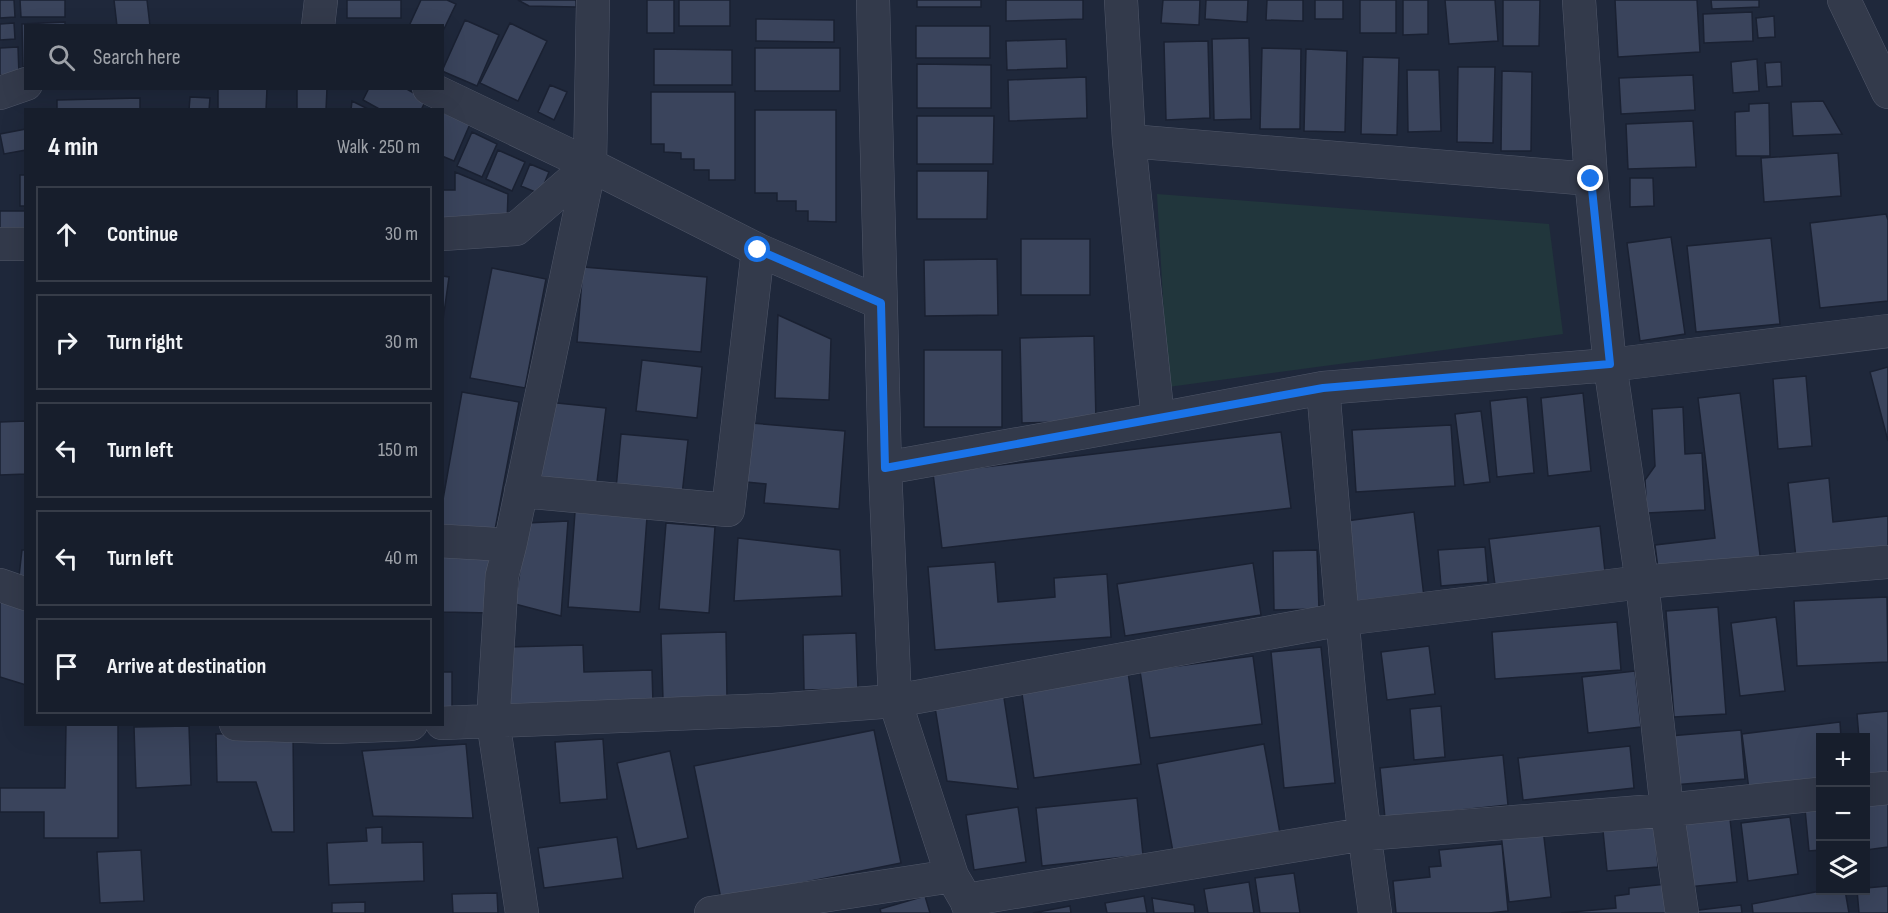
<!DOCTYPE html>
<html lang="en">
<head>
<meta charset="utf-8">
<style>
  body { margin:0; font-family:"Sofia Sans Condensed",sans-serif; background:#242b38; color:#f1f3f6 }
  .controls { position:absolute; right:18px; bottom:18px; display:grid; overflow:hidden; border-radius:0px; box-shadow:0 6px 24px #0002 }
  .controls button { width:54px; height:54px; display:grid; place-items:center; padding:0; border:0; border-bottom:2px solid #363c48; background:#171e2c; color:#f1f3f6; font:30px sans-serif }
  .stop { position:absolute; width:18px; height:18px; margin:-14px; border:4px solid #1a73e8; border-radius:50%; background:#fff }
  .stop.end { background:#1a73e8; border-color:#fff; box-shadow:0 2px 6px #0008 }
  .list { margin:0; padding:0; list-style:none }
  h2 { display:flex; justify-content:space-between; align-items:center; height:78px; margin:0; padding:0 24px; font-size:26px }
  h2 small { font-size:20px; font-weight:400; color:#9ea2a9 }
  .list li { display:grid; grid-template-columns:39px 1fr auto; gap:18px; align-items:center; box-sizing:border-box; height:96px; margin:0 12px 12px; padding:0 12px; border:2px solid #363c48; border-radius:0px }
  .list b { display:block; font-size:22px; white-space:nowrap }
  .list em { font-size:20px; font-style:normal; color:#9ea2a9 }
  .icon { flex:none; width:33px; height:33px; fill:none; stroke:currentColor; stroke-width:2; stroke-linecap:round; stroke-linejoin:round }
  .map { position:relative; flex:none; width:1888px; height:913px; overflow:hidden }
  .search { position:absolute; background:#171e2c; box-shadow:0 6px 24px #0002; left:24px; top:24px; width:420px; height:66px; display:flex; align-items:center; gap:15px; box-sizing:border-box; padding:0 21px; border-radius:0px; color:#9ea2a9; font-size:22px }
  .panel { position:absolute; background:#171e2c; box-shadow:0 6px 24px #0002; left:24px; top:108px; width:420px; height:618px; border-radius:0px }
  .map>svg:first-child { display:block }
</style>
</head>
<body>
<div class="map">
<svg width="1888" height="913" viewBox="0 0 1888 913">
  <rect width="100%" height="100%" fill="#1f283b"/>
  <path fill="#21363c" d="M1157,194L1549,224L1563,334L1168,387Z"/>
  <path fill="#3a445c" stroke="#1a2132" stroke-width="1.5" d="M0,0H14L15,17L0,18Z
    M20,0H65V17H21Z
    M114,0H147L150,26H117Z
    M347,0H401V18H347Z
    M421,0H447L456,4L442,33V26H409Z
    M518,0H576V7L529,6Z
    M647,0H674V33H647Z
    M679,0H730V26H679Z
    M917,0H981V7H917Z
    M1006,0H1083V19L1006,21Z
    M1163,0H1200L1199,25L1161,23Z
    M1206,0H1248L1247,22L1205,19Z
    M1267,0H1303V21L1266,20Z
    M1315,0H1343V19H1315Z
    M1360,0H1396V33H1360Z
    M1403,0H1428V34L1403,35Z
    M1445,0H1495L1498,41L1449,44Z
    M1503,0H1540L1539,46H1503Z
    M1615,0H1697L1700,52L1618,57Z
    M1711,0H1759V7L1712,9Z
    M1752,12L1753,41L1704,43L1703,14Z
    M1774,16L1775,37L1758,38L1756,18Z
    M756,19L834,20V42L756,41Z
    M465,20L499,35L477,86L442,71Z
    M65,22V26H26V67H23L22,24Z
    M14,23L15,39L0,40V24Z
    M510,23L547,41L518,101L480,83Z
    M916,26H990V58H916Z
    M1249,38L1251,119L1214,120L1212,39Z
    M1066,39L1067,68L1007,70L1006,41Z
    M1208,41L1210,118L1166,120L1164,42Z
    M18,47L19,75H0V48Z
    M755,48H840V91H755Z
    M1262,48L1301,49L1300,129H1260Z
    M654,49L732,50V85H654Z
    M1306,49L1347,51L1345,132L1304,131Z
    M1363,57L1399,58L1397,135L1361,134Z
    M1757,59L1759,91L1733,93L1731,62Z
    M1781,62L1782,86L1767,87L1765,63Z
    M917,64L991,65V108H917Z
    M1458,67H1495L1493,143L1457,142Z
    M1407,70H1439L1441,131L1408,132Z
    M1502,71L1532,72L1531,151H1501Z
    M1693,75L1695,110L1621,114L1619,78Z
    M1086,77L1087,118L1009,121L1008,80Z
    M550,85L567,92L554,120L538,112Z
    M218,88H267L266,110H218Z
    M297,88H327L326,110H297Z
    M369,88H405L426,100L421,110H381L363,100Z
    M651,92H735V180H709V170H694V159H681V153L664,152V144H651Z
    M190,97L210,98L209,110H189Z
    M140,98V110H57V100Z
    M352,101L370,110H351Z
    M1823,101L1842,134L1793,136L1791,102Z
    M1769,103L1770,156H1736L1735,112L1749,111V104Z
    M755,110H836V222L808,221V211H796V201H777V193H755Z
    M442,112L470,124L454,161L442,156Z
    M917,116H994L993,164H917Z
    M1693,121L1696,167L1628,169L1626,124Z
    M26,129V150L4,154L0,134Z
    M472,132L497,144L482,177L457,166Z
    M498,150L525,162L512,191L486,179Z
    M1838,153L1841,196L1764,202L1761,158Z
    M530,164L549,172L540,194L521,186Z
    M917,171H988L987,219H917Z
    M455,172L508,194L507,223H442V190H455Z
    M20,175H26V206H20Z
    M1630,178H1653L1654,206L1630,207Z
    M0,211H26V239H0Z
    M1886,214L1888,220V301L1820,308L1810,223Z
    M1671,237L1685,334L1640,341L1627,243Z
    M1771,238L1780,324L1696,332L1687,246Z
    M1021,239H1090V295H1021Z
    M997,259L998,315L925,316L924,260Z
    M583,267L707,277L701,352L577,342Z
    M492,268L546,279L525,388L470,378Z
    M442,276L449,277L442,327Z
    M778,315L831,339L829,400L775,398Z
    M1094,336L1096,421L1022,423L1020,338Z
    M924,350H1002V427H924Z
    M642,360L702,367L697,418L636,411Z
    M1888,367V441L1870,372Z
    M1806,376L1812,446L1778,449L1773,379Z
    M462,392L519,402L494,535L442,526V505Z
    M1583,393L1591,471L1548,476L1541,398Z
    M1740,393L1761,563L1659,576L1655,545L1715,538L1698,398Z
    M1527,397L1534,473L1497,477L1490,401Z
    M547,402L606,408L596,490L538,484Z
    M1683,407L1685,454L1702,453L1705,510L1647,513L1645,480L1655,466L1652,409Z
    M1481,411L1490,482L1464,485L1455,414Z
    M26,421V474L0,475V422Z
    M751,423L845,431L839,509L764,503L766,484L746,482Z
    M1451,425L1455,486L1356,492L1352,430Z
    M1281,432L1291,508L942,548L933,473Z
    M621,434L688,440L682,495L616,489Z
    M1829,478L1833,522L1888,516V549L1796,558L1788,483Z
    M575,512L647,517L640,612L568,607Z
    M1414,512L1424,597L1357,606L1346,521Z
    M568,521L561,616L515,604L527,523Z
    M666,523L715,527L709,613L659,609Z
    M1600,526L1605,572L1495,585L1489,539Z
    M738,538L840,550L842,596L734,601Z
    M1485,547L1488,582L1441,586L1438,550Z
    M442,549H493L492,613L442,612Z
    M22,550H26V586L18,585Z
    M1317,550L1319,609L1274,610L1273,551Z
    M995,562L998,602L1055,597L1054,578L1107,574L1111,637L935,650L928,567Z
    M1253,563L1261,615L1125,636L1117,584Z
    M1887,597L1888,662L1797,666L1794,601Z
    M0,600L26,608V685L0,677Z
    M1718,607L1726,714L1674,717L1666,611Z
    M1776,617L1785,691L1740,696L1731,623Z
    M1617,622L1621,670L1495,679L1492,632Z
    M726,632L727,699L663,700L661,634Z
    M856,633L858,689L804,690L803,635Z
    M583,645L584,672L652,670L653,704L508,707L507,647Z
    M1429,646L1435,694L1387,700L1381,652Z
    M1321,647L1335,783L1284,788L1271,652Z
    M1253,656L1262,724L1150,738L1140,671Z
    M1635,671L1641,727L1588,733L1582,677Z
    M442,672H452V716H442Z
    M1128,672L1141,764L1034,778L1021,687Z
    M1002,685L1018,789L947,781L933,695Z
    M1441,706L1445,757L1414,760L1410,709Z
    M1888,711V774L1866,776V738H1859L1857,714Z
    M1840,722L1841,738H1820V782L1749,790L1742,734Z
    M66,724H118V838H44V812H0V788H65Z
    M189,726L191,785L136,788L134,727Z
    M874,730L901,863L721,899L694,766Z
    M1741,730L1745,779L1673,785L1669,736Z
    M293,732L294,832H272L256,782H217L216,734Z
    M603,739L607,799L560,803L555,742Z
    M466,744L473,818L373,816L362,751Z
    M1264,744L1280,833L1173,852L1157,764Z
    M1630,746L1634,788L1523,800L1518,758Z
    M670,751L688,838L637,849L617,763Z
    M1503,755L1508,805L1385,818L1380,768Z
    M1137,798L1143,855L1042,866L1036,808Z
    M1888,799V847L1866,850V803Z
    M1018,807L1026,862L974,870L966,815Z
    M1820,807V850L1809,851L1805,809Z
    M1790,817L1798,874L1748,881L1741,823Z
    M1730,819L1737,882L1688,887L1682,824Z
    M382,827V843L423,842L424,881L329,885L327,843L367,841L366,828Z
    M1655,827L1658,867L1607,871L1603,831Z
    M1543,829L1551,897L1509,902L1501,834Z
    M617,837L623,878L544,888L538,848Z
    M1502,844L1508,911L1489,913H1396L1393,881L1430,877L1429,867L1441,866L1439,850Z
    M141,850L144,901L100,903L97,852Z
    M1294,873L1300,913H1260L1255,878Z
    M1249,882L1254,913H1208L1204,889Z
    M1667,884L1670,913H1561L1616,908L1615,896L1629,894V888Z
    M1888,886V913H1859L1857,890H1866V888Z
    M1826,890H1845L1849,913H1753L1752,904Z
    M497,893L498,913H453L452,894Z
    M925,896L930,913H881L880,909Z
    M1144,896L1147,913H1107L1105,903Z
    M1152,898L1194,905L1195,913H1154Z
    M365,902V913H332V903Z
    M1741,905L1742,913H1691V911Z
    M1070,906L1071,913H1033Z"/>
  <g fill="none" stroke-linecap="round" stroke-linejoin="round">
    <g stroke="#505769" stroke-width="34">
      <path id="minor" d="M873,0L885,468L895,701L952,876L966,900L971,913
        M1579,0L1591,179L1610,365L1642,582L1667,810L1682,913
        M1844,0L1888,92
        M318,26L321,0
        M429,88L590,165L758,250L881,303
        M0,93L26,84
        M1129,141L1591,179
        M442,234L516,229L590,165
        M0,244H26
        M1323,388C1338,563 1350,739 1375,913
        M1158,419L1323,388L1610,365L1888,331
        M885,468L1158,419L1129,141L1121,0
        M521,491L728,510L758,250
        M442,541L510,545
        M0,585L26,594
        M442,723L773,710L895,701L1343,619L1642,582L1888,562
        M236,724L333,727L411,724
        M1866,790L1888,788
        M966,900L1364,834L1667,810L1820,794
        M522,913L493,721L502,576L510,545L590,165L593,0
        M711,913L952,876"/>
    </g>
    <use href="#minor" stroke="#333a4b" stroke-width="33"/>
  </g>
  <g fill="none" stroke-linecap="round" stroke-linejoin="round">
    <path stroke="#1a73e8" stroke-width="8" d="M758,250L881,303L885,468L1323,388L1610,364L1591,179"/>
  </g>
</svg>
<div class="controls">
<button>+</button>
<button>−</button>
<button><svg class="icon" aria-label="layers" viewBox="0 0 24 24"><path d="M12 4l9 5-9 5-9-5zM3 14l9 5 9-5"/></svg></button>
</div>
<div class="stop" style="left:758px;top:250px"></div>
<div class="stop end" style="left:1591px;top:179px"></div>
<div class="search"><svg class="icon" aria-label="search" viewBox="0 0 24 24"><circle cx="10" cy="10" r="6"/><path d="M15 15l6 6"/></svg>Search here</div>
<section class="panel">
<h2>4 min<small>Walk · 250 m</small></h2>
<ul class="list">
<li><svg class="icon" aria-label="ahead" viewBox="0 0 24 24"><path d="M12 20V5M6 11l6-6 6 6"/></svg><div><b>Continue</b></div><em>30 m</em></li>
<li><svg class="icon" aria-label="right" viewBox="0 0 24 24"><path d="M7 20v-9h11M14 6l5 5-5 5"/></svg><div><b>Turn right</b></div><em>30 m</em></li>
<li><svg class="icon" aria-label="left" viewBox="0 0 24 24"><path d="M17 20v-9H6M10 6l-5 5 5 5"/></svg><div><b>Turn left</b></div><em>150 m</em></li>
<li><svg class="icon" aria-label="left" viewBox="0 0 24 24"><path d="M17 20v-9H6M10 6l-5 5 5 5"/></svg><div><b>Turn left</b></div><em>40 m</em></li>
<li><svg class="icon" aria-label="arrive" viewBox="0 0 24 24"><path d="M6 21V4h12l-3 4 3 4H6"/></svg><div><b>Arrive at destination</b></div></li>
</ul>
</section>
</div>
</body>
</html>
